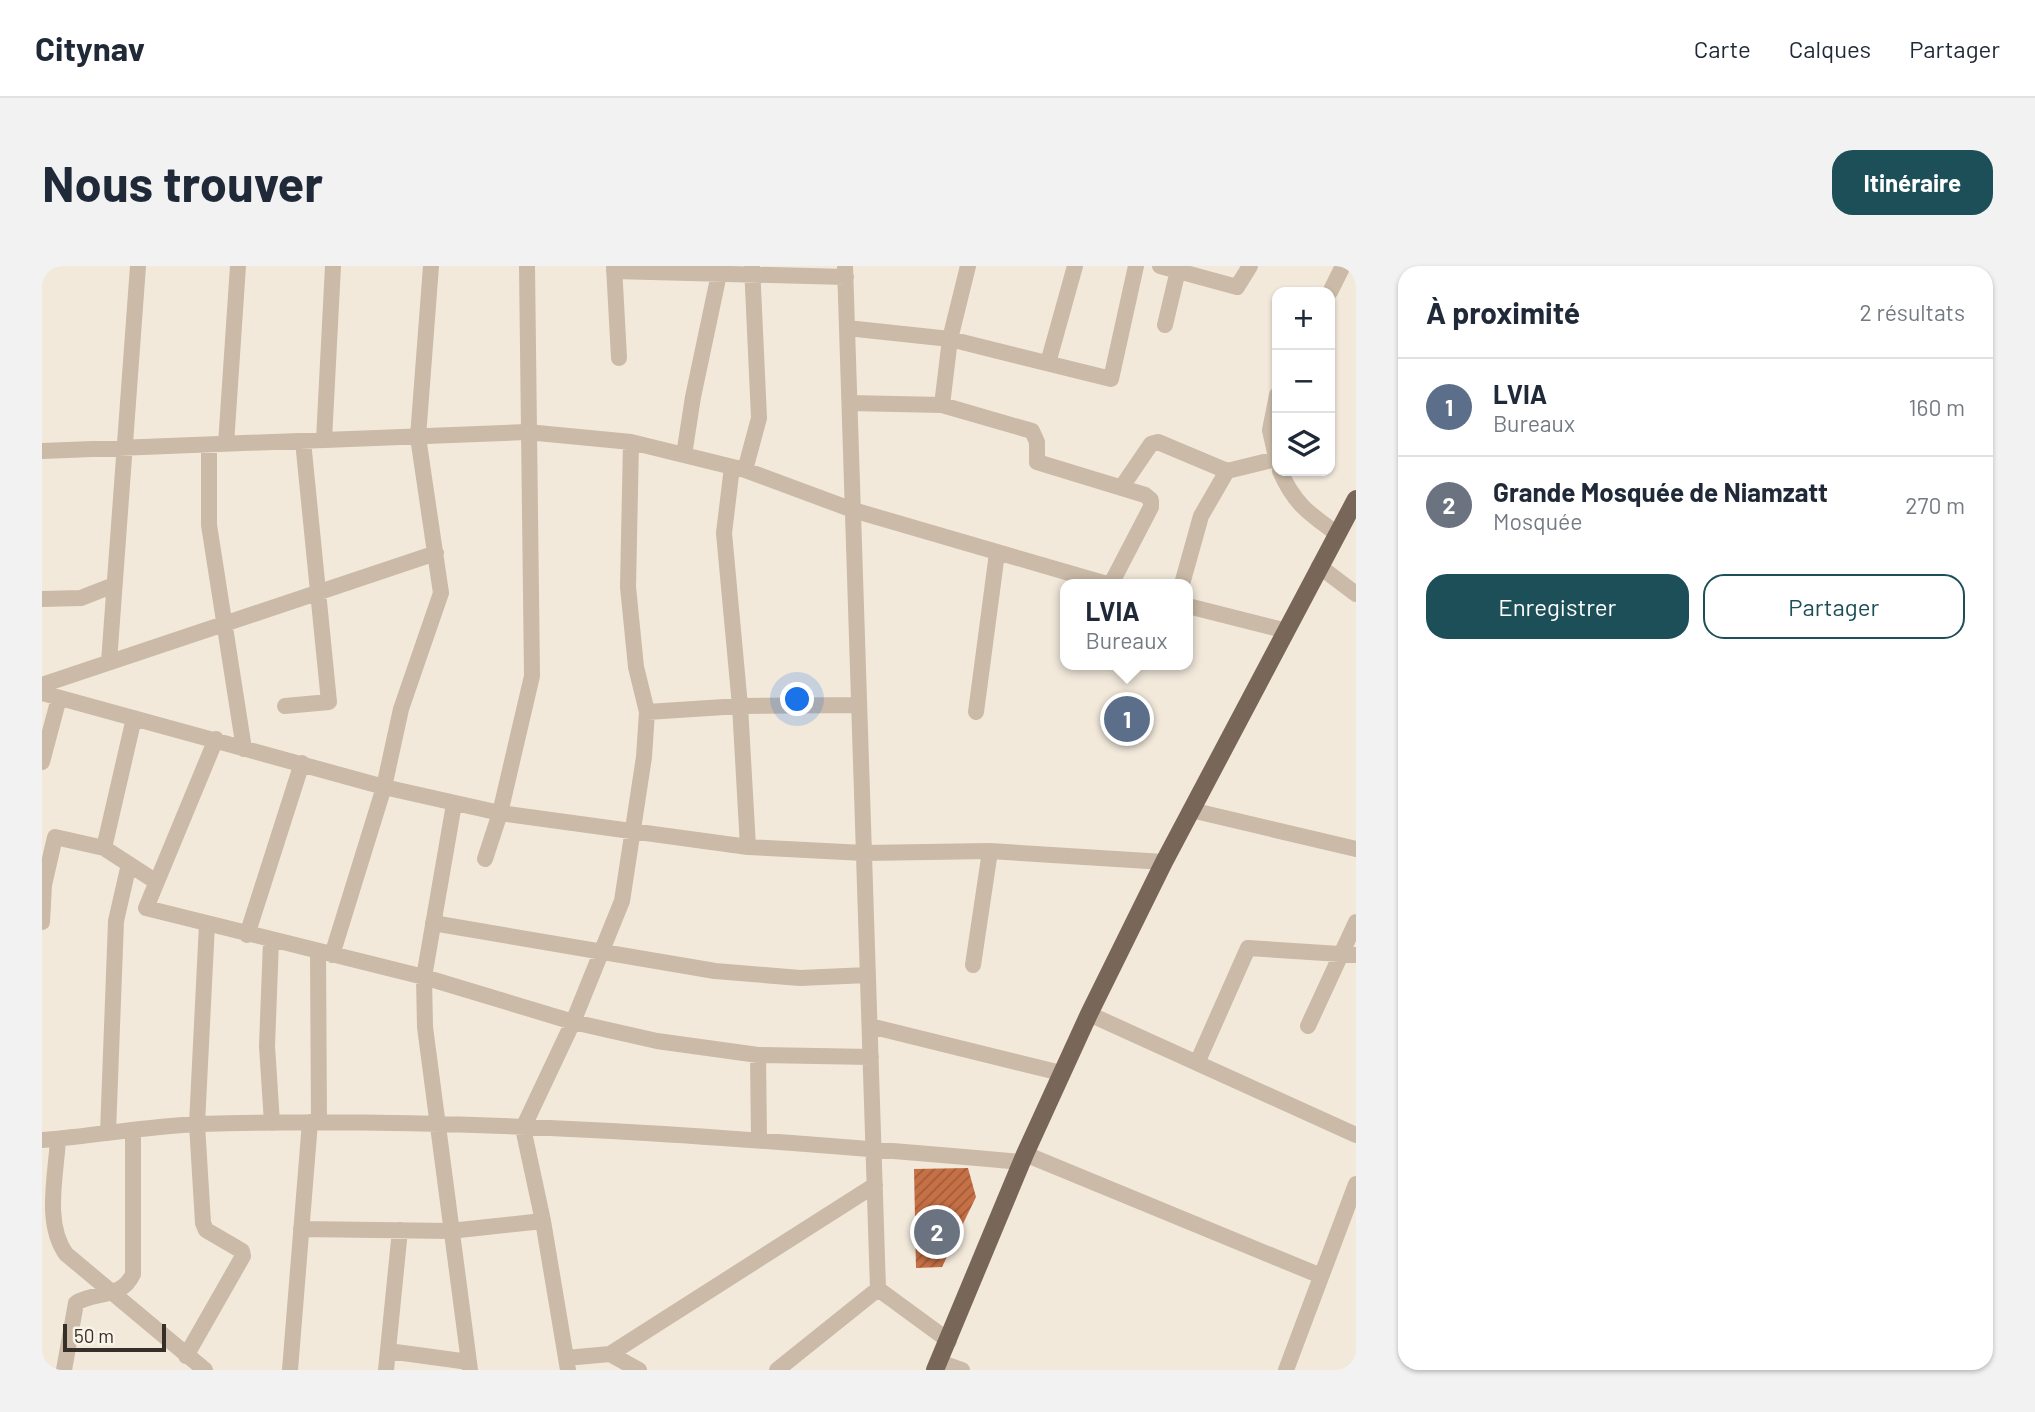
<!DOCTYPE html>
<html lang="fr">
<head>
<meta charset="utf-8">
<style>
  body { margin:0; font-family:Barlow,sans-serif; background:#f2f2f3; color:#1f2937 }
  .controls { position:absolute; right:21px; top:21px; display:grid; overflow:hidden; border-radius:14px; box-shadow:0 2px 5px #0004 }
  .controls button { width:63px; height:63px; display:grid; place-items:center; padding:0; border:0; border-bottom:2px solid #e0e1e3; background:#fff; color:#1f2937; font:35px sans-serif }
  .scale { position:absolute; left:21px; bottom:18px; width:103px; box-sizing:border-box; padding-left:7px; border:4px solid #362e28; border-top:0; font-size:19px; line-height:24px; white-space:nowrap; color:#362e28; -webkit-text-stroke:5px #f9f3e8; paint-order:stroke }
  .you { position:absolute; left:756px; top:434px; width:24px; height:24px; margin:-18px; border:5px solid #fff; border-radius:50%; background:#1a73e8; box-shadow:0 0 0 10px #1a73e833 }
  .badge { display:grid; place-items:center; width:46px; height:46px; border-radius:50%; background:#1d4f58; color:#fff; font-size:23px; font-weight:700 }
  .pin { position:absolute; translate:-50% -50%; border:4px solid #fff; box-shadow:0 2px 7px #0006 }
  .popup { position:absolute; left:1018px; top:313px; width:133px; height:91px; box-sizing:border-box; display:grid; place-content:center; border-radius:14px; background:#fff; filter:drop-shadow(0 2px 5px #0005); font-size:23px; white-space:nowrap; color:#747a83 }
  .popup b { font-size:26px; color:#1f2937 }
  .popup::after { content:''; position:absolute; left:50%; top:100%; margin-left:-14px; border:14px solid transparent; border-top-color:#fff }
  .list { margin:0; padding:0; list-style:none }
  h2 { display:flex; justify-content:space-between; align-items:center; height:91px; margin:0; padding:0 28px; font-size:30px }
  h2 small { font-size:23px; font-weight:400; color:#747a83 }
  .list li { display:grid; grid-template-columns:46px 1fr auto; gap:21px; align-items:center; box-sizing:border-box; height:98px; padding:0 28px; border-top:2px solid #e0e1e3 }
  .list b { display:block; font-size:26px; white-space:nowrap }
  .list p { margin:0; font-size:23px; white-space:nowrap; color:#747a83 }
  .list em { font-size:23px; font-style:normal; color:#747a83 }
  .actions { display:flex; gap:14px; padding:21px 28px }
  .actions a { flex:1; padding:16px 0; border:2px solid #1d4f58; border-radius:21px; text-align:center; font-size:24px; color:#1d4f58 }
  .actions .main { background:#1d4f58; color:#fff }
  .icon { flex:none; width:38px; height:38px; fill:none; stroke:currentColor; stroke-width:2; stroke-linecap:round; stroke-linejoin:round }
  .map { position:relative; flex:none; width:1314px; height:1104px; overflow:hidden; border-radius:21px }
  header { display:flex; align-items:center; gap:42px; box-sizing:border-box; height:98px; padding:0 35px; background:#fff; border-bottom:2px solid #e0e1e3 }
  header strong { font-size:33px }
  nav { display:flex; gap:38px; margin-inline-start:auto; font-size:24px }
  .intro { display:flex; align-items:center; justify-content:space-between; box-sizing:border-box; height:168px; padding:0 42px }
  h1 { margin:0; font-size:49px }
  .button { padding:18px 32px; border-radius:21px; background:#1d4f58; color:#fff; font-size:24px; font-weight:700 }
  main { display:flex; gap:42px; padding:0 42px }
  aside { flex:1; background:#fff; border-radius:21px; box-shadow:0 2px 5px #0004 }
  .map>svg:first-child { display:block }
</style>
</head>
<body>
<header>
<strong>Citynav</strong>
<nav><a>Carte</a><a>Calques</a><a>Partager</a></nav>
</header>
<div class="intro"><h1>Nous trouver</h1><a class="button">Itinéraire</a></div>
<main>
<div class="map">
<svg width="1314" height="1104" viewBox="0 0 1314 1104">
  <defs>
    <pattern id="building-hatch" width="6" height="6" patternUnits="userSpaceOnUse" patternTransform="scale(1.75)"><rect width="6" height="6" fill="#c67045"/><path d="M-1 1l2-2M0 6l6-6M5 7l2-2" fill="none" stroke="#a25c3a"/></pattern>
  </defs>
  <rect width="100%" height="100%" fill="#f2e9db"/>
  <path fill="url(#building-hatch)" d="M926,902L934,931L900,1001L874,1002L872,903Z"/>
  <g fill="none" stroke-linecap="round" stroke-linejoin="round">
    <path stroke="#cabaa7" stroke-width="16" d="M572,0L577,92
      M803,0L836,1023
      M1118,0L1195,21L1208,0
      M572,5L804,11
      M1288,26L1301,0
      M1123,59L1137,0
      M805,62L908,73L1069,113L1094,0
      M1006,97L1033,0
      M1235,129L1228,164L1235,196
      M808,137L900,139L990,165L995,176V196L1103,229L1109,234V241L1069,318
      M900,139L908,73L926,0
      M282,174L291,0
      M184,178L196,0
      M167,179V259L202,483
      M0,185L485,166L589,176L703,204L811,244L1065,318
      M642,189L651,131L677,8
      M690,201L682,267L698,440L706,581
      M703,204L717,152L710,0
      M1185,205L1234,193
      M1238,205C1252,237 1266,247 1294,267
      M1079,222L1109,178L1116,176L1185,205L1159,250L1140,318
      M1277,300L1314,328
      M0,333L39,332L72,319
      M1146,340L1245,365
      M67,396L96,0
      M0,419L394,287
      M0,427L342,521L458,547L706,581L822,587L948,585L1122,596
      M243,440L287,436L261,175
      M605,446L698,440L817,439
      M934,446L955,287
      M174,473L104,642L382,711L531,756L615,775L716,789L829,791
      M0,496L17,432
      M412,538L382,711L383,761L428,1104
      M1149,544L1314,583
      M62,582L92,452
      M443,593L458,547L490,410L485,0
      M0,656L2,619L13,571L62,582L113,615
      M391,657L673,705L758,712L826,709
      M205,669L260,497
      M229,675L225,780L230,857
      M276,686L277,856
      M290,689L342,521L359,443L399,327L376,171L389,0
      M931,699L948,585
      M1047,748L1314,869
      M828,760L1019,807
      M1266,760L1314,656
      M716,789L717,873
      M1155,797L1206,682L1314,689
      M66,867L74,655L87,598
      M16,873C14,910 2,957 24,988L163,1104
      M0,874C53,870 105,860 158,858C432,850 707,872 979,896
      M983,888L1279,1010
      M259,963L408,965L501,955
      M836,1023L907,1075
      M346,1085L427,1096
      M568,1088L597,1104
      M144,1090L201,990L200,985L164,964L161,957L155,858L165,658
      M524,1092L568,1088L833,919
      M897,1096L920,1104
      M22,1104L34,1037C53,1025 80,1033 91,1008V864
      M248,1104L268,856
      M344,1104L358,964
      M526,1104L501,955L481,862L531,756L580,635L602,491L605,446L594,401L586,321L589,176
      M735,1104L836,1023
      M1244,1104L1314,918"/>
    <path stroke="#786659" stroke-width="18" d="M893,1104L983,888L1047,748L1122,596L1314,233"/>
  </g>
</svg>
<div class="controls">
<button>+</button>
<button>−</button>
<button><svg class="icon" aria-label="layers" viewBox="0 0 24 24"><path d="M12 4l9 5-9 5-9-5zM3 14l9 5 9-5"/></svg></button>
</div>
<div class="scale">50 m</div>
<div class="you"></div>
<div class="pin badge" style="left:1085px;top:453px;background:#5c6f8a">1</div>
<div class="popup"><b>LVIA</b>Bureaux</div>
<div class="pin badge" style="left:895px;top:966px;background:#6b7280">2</div>
</div>
<aside>
<h2>À proximité<small>2 résultats</small></h2>
<ul class="list">
<li><span class="badge" style="background:#5c6f8a">1</span><div><b>LVIA</b><p>Bureaux</p></div><em>160 m</em></li>
<li><span class="badge" style="background:#6b7280">2</span><div><b>Grande Mosquée de Niamzatt</b><p>Mosquée</p></div><em>270 m</em></li>
</ul>
<div class="actions"><a class="main">Enregistrer</a><a>Partager</a></div>
</aside>
</main>
</body>
</html>
